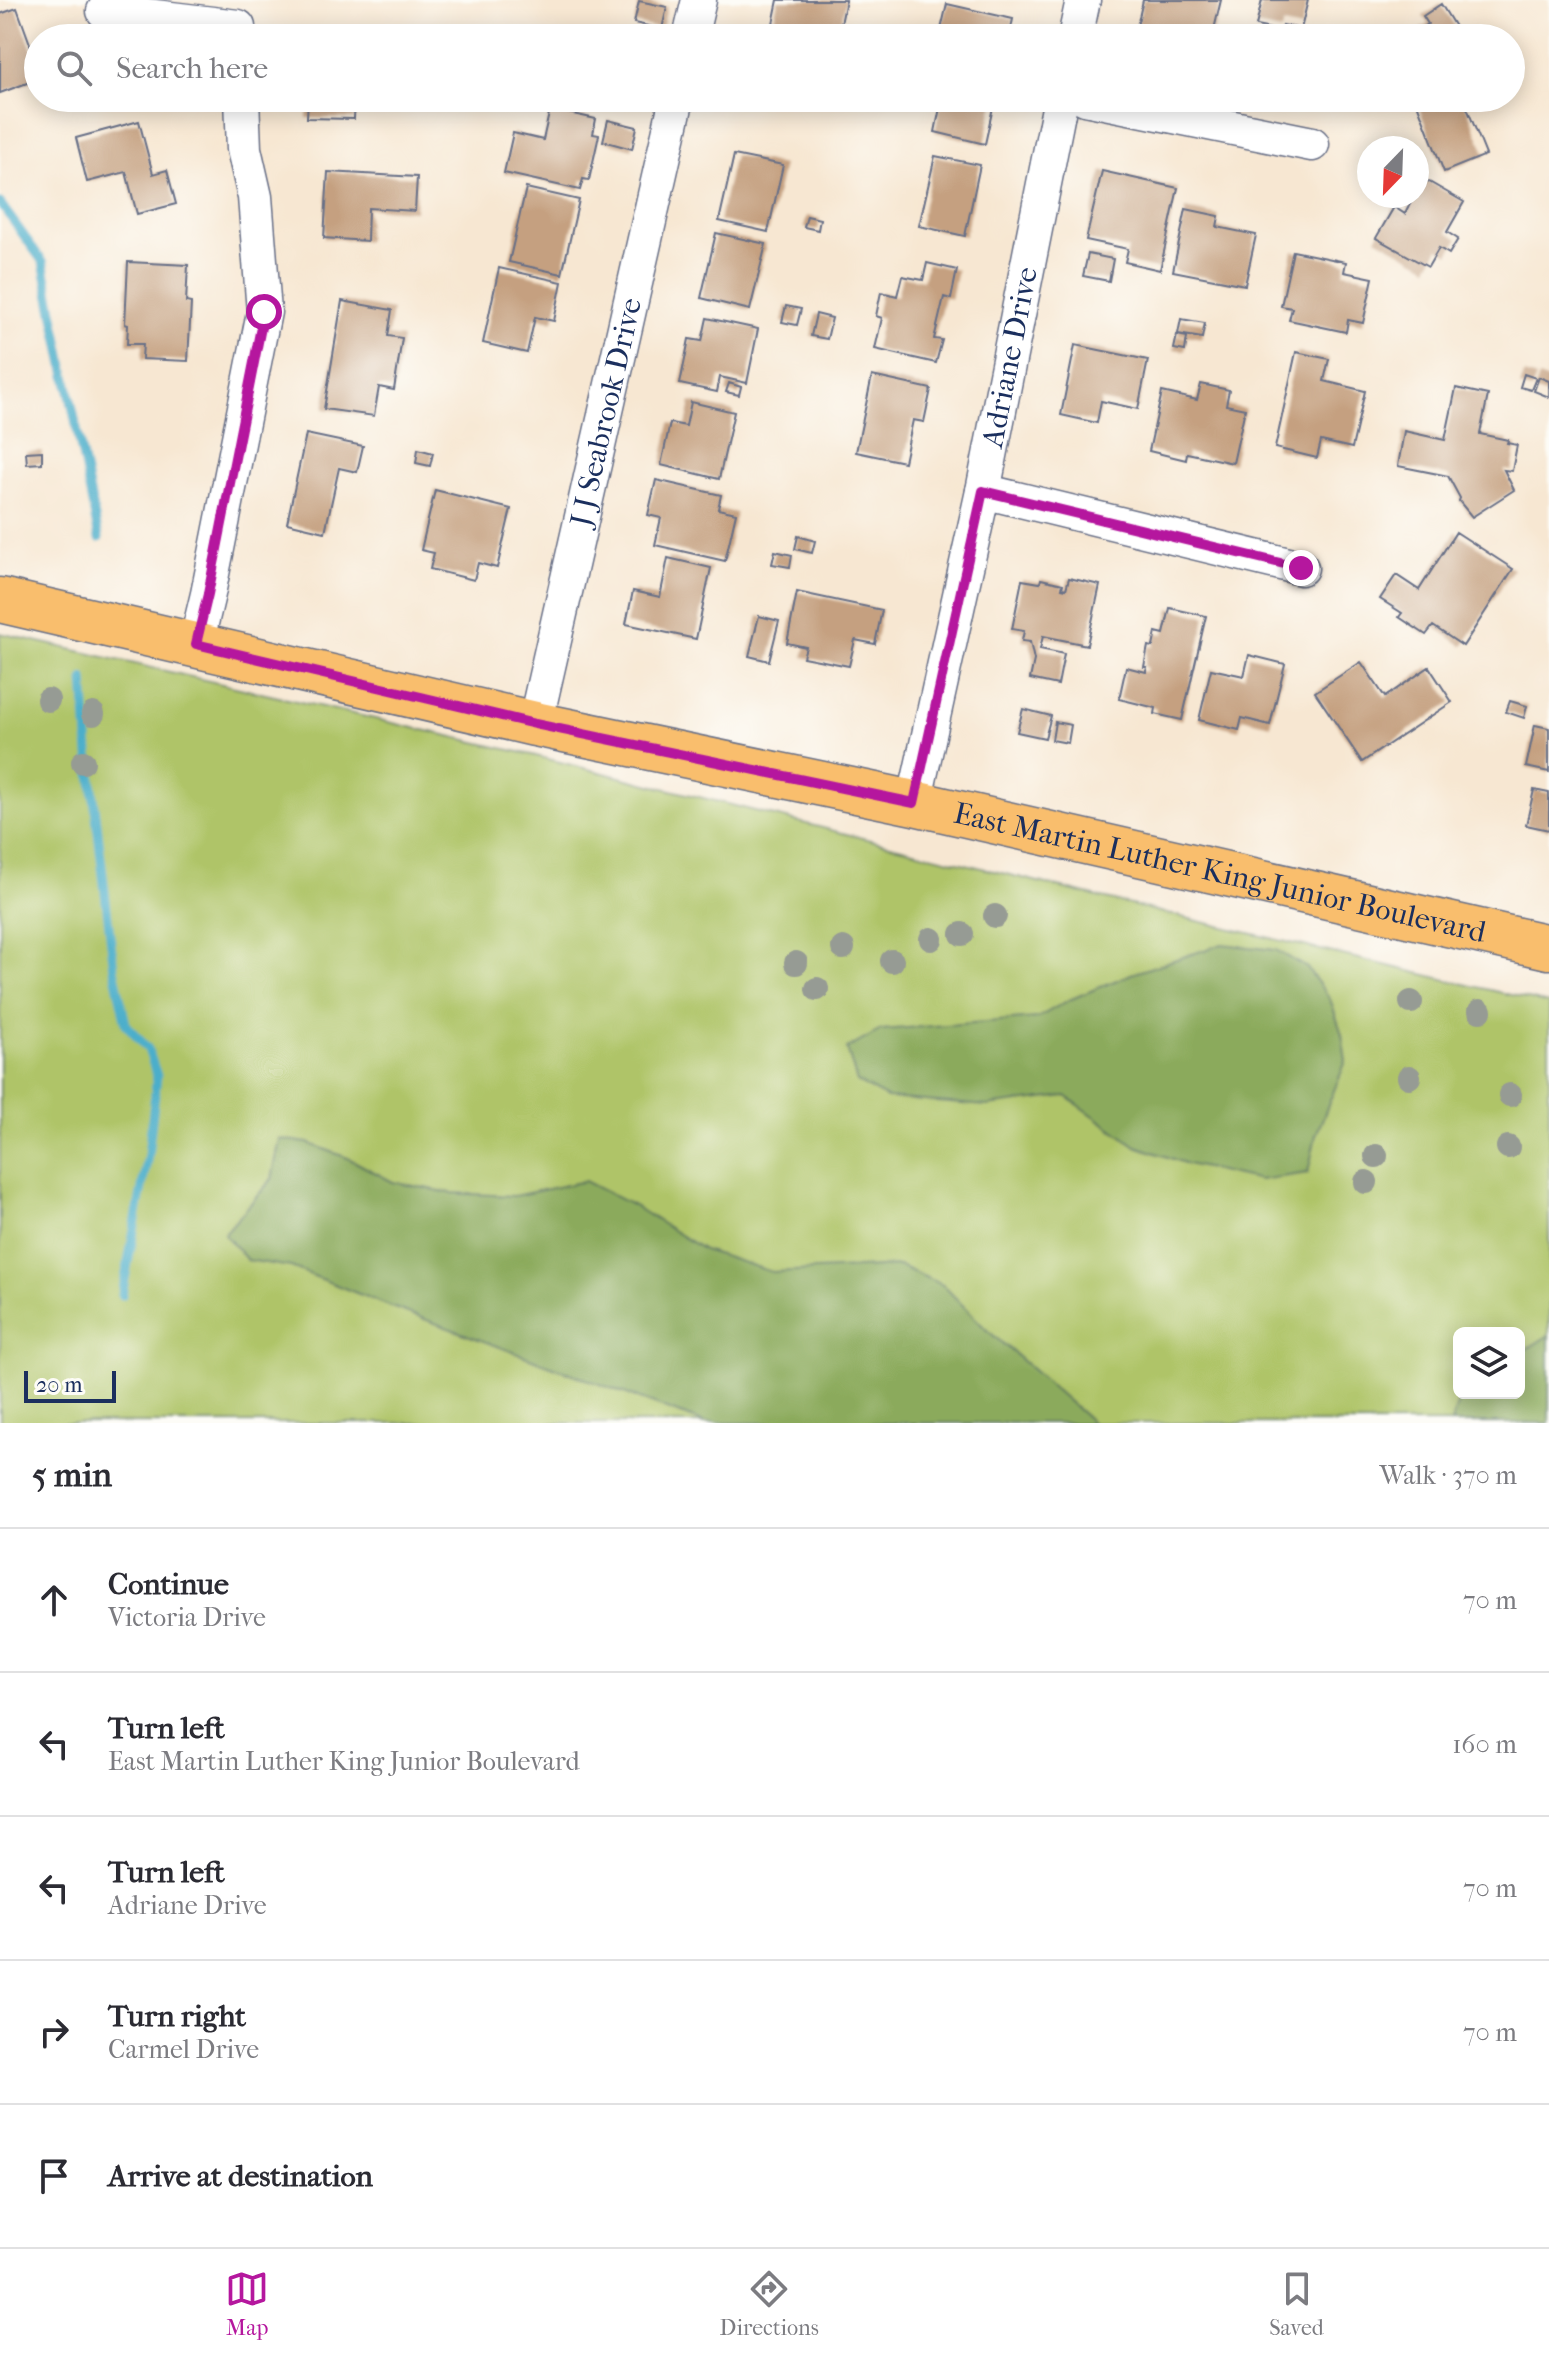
<!DOCTYPE html>
<html lang="en">
<head>
<meta charset="utf-8">
<style>
  body { margin:0; font-family:"IM FELL French Canon",serif; background:#f7f7f7; color:#2b2b33 }
  .controls { position:absolute; right:24px; bottom:24px; display:grid; overflow:hidden; border-radius:12px; box-shadow:0 4px 20px #0003 }
  .controls button { width:72px; height:72px; display:grid; place-items:center; padding:0; border:0; border-bottom:2px solid #e1e1e2; background:#fff; color:#2b2b33; font:40px sans-serif }
  .compass { position:absolute; left:1357px; top:136px; width:72px; height:72px; border-radius:50%; background:#fff; box-shadow:0 4px 20px #0003; rotate:203deg }
  .scale { position:absolute; left:24px; bottom:20px; width:92px; box-sizing:border-box; padding-left:8px; border:4px solid #1b2f5e; border-top:0; font-size:22px; line-height:28px; white-space:nowrap; color:#1b2f5e; -webkit-text-stroke:6px #fdfcf7; paint-order:stroke }
  .stop { position:absolute; width:24px; height:24px; margin:-18px; border:6px solid #b5179e; border-radius:50%; background:#fff }
  .stop.end { background:#b5179e; border-color:#fff; box-shadow:0 2px 8px #0008 }
  .list { margin:0; padding:0; list-style:none }
  h2 { display:flex; justify-content:space-between; align-items:center; height:104px; margin:0; padding:0 32px; font-size:34px }
  h2 small { font-size:26px; font-weight:400; color:#7c7c81 }
  .list li { display:grid; grid-template-columns:52px 1fr auto; gap:24px; align-items:center; box-sizing:border-box; height:144px; padding:0 32px; border-top:2px solid #e1e1e2 }
  .list b { display:block; font-size:30px; white-space:nowrap }
  .list p { margin:0; font-size:26px; white-space:nowrap; color:#7c7c81 }
  .list em { font-size:26px; font-style:normal; color:#7c7c81 }
  .icon { flex:none; width:44px; height:44px; fill:none; stroke:currentColor; stroke-width:2; stroke-linecap:round; stroke-linejoin:round }
  .map { position:relative; flex:none; width:1549px; height:1423px; overflow:hidden }
  .search { position:absolute; background:#fff; box-shadow:0 4px 20px #0003; left:24px; right:24px; top:24px; height:88px; display:flex; align-items:center; gap:20px; box-sizing:border-box; padding:0 28px; border-radius:44px; color:#7c7c81; font-size:30px }
  .sheet { height:824px; background:#fff }
  nav { display:flex; justify-content:space-around; align-items:center; box-sizing:border-box; height:112px; border-top:2px solid #e1e1e2; background:#fff; font-size:22px; color:#7c7c81 }
  nav a { display:grid; justify-items:center; gap:4px }
  nav .on { color:#b5179e }
  .map>svg:first-child { display:block }
</style>
</head>
<body>
<div class="map">
<svg width="1549" height="1423" viewBox="0 0 1549 1423">
  <rect width="100%" height="100%" fill="#fdfcf7"/>
  <filter id="ink" filterUnits="userSpaceOnUse"><feTurbulence type="fractalNoise" baseFrequency=".0125" numOctaves="2"/><feDisplacementMap in="SourceGraphic" scale="16" xChannelSelector="R" yChannelSelector="G"/><feConvolveMatrix kernelMatrix="1 2 1 2 8 2 1 2 1" color-interpolation-filters="sRGB"/></filter>
  <filter id="wash" filterUnits="userSpaceOnUse"><feTurbulence type="fractalNoise" baseFrequency=".006" numOctaves="4" result="noise"/><feDisplacementMap in="SourceGraphic" scale="32" xChannelSelector="R" yChannelSelector="G"/><feGaussianBlur stdDeviation="1.8" result="paint"/><feColorMatrix in="noise" values="0 0 0 0 0 0 0 0 0 0 0 0 0 0 0 0 0 1.4 0 .05"/><feComposite in="paint" operator="in"/></filter>
  <g filter="url(#wash)">
    <rect width="100%" height="100%" fill="#f7e7d2"/>
    <path fill="#afc468" stroke="#657a63" stroke-width="2" fill-rule="evenodd" d="M0,633L528,754L1118,902L1549,1004V1423H0ZM1459,1333H1519V1393H1459Z"/>
    <path fill="#8baa5c" stroke="#536c5d" stroke-width="2" d="M1222,944L1276,950L1307,968L1330,999L1342,1034L1346,1061L1316,1135L1308,1173L1260,1180L1187,1164L1136,1146L1066,1096L987,1106L887,1098L857,1082L847,1049L881,1030L1037,1018L1069,1000L1131,974Z
      M280,1139L308,1143L348,1158L393,1182L451,1193L514,1196L585,1181L634,1206L704,1250L772,1272L900,1266L943,1285L984,1327L1093,1423H705L389,1306L291,1267L247,1260L224,1234L272,1179Z
      M1549,1335V1423H1451L1458,1402L1470,1393H1519V1354Z"/>
    <g fill="none" stroke-linecap="round" stroke-linejoin="round">
      <path stroke="#4baeca" stroke-width="9" d="M0,203L43,262L99,538
        M84,679L89,755L114,969L126,1024L148,1049L157,1076L148,1155L122,1295"/>
    </g>
    <g id="blocks">
      <path fill="#c5a080" d="M778,0H846L838,38H770Z
        M1143,0H1221L1212,38L1184,36L1183,38H1147L1135,35Z
        M1262,0H1308L1301,29L1283,25L1281,31L1256,26Z
        M639,1L667,7L662,29L634,23Z
        M947,4L1013,19L1009,38H939Z
        M1441,4L1462,38H1388L1401,29L1407,38L1428,24L1423,16Z
        M17,8L38,66V79L0,93V14Z
        M308,98H355L354,119L307,118Z
        M942,98H995L985,144L935,132Z
        M1415,98H1463L1486,155L1444,172Z
        M550,109L596,119L593,134L599,135L589,180L583,179L580,190L504,173L513,133L543,140Z
        M608,120L637,127L632,149L603,141Z
        M139,121L153,174L167,170L176,204L137,214L126,172L87,182L76,138Z
        M734,155L783,165L768,232L719,221Z
        M935,156L980,165L965,236L919,226Z
        M1102,171L1178,188L1160,270L1125,262L1128,249L1086,240Z
        M328,172L417,177L415,211L368,208L367,241L324,238Z
        M1424,179L1464,202L1447,232L1458,239L1449,254L1439,248L1428,267L1376,238L1394,207L1405,214L1414,196H1417V191Z
        M526,188L579,200L562,274L509,262Z
        M1186,209L1219,216L1217,227L1256,235L1245,285L1173,271Z
        M807,216L820,219L818,230L804,227Z
        M716,233L766,244L750,310L701,298Z
        M1293,251L1346,262L1344,272L1373,278L1363,323L1348,320L1346,332L1289,320L1292,308L1281,306Z
        M1088,254L1113,259L1109,281L1083,276Z
        M128,262L188,265L186,302L191,303L188,361L142,359L143,344H127L128,325L125,324Z
        M927,263L957,270L951,299L944,297L934,339L942,340L936,363L875,349L882,318L876,316L881,292L897,296L902,276L923,280Z
        M499,268L562,282L554,321L535,317L527,353L483,343Z
        M342,301L392,310L388,336L402,338L394,390L379,387L374,416L324,409Z
        M786,306L801,309L797,325L782,322Z
        M816,314L832,318L827,339L811,336Z
        M707,318L758,329L747,383L720,377L717,392L680,384L689,339L702,341Z
        M1181,319L1205,323L1202,338L1178,334Z
        M1177,335L1187,337L1185,351L1174,349Z
        M1075,345L1148,360L1138,409L1101,401L1097,423L1061,415Z
        M1296,352L1329,359L1324,381L1365,391L1352,448L1321,441L1317,458L1275,448Z
        M1524,374L1536,378L1531,390L1520,387Z
        M872,376L931,389L924,422L913,420L904,462L856,452Z
        M1539,377L1549,381V397L1534,391Z
        M729,383L741,387L739,395L726,392Z
        M1201,384L1229,390L1226,405L1245,409L1233,463L1187,453L1186,460L1149,451L1162,392L1197,400Z
        M1456,388L1488,395L1480,434L1508,440L1507,443L1517,445L1512,471L1504,470L1514,490L1472,517L1459,501L1460,498L1448,476L1398,466L1404,431L1445,440Z
        M691,402L734,412L719,479L661,465L670,423L686,426Z
        M306,434L363,446L357,472L339,468L325,532L287,523Z
        M418,449L433,453L430,466L416,463Z
        M42,451V463L27,464L26,452Z
        M656,480L721,495L718,509L736,513L725,561L655,545L661,518L648,515Z
        M435,490L511,509L497,568L478,563L474,580L430,569L434,553L421,550Z
        M1456,532L1513,569L1463,646L1433,626L1426,635L1399,617L1402,613L1380,599L1396,575L1419,590Z
        M798,536L815,541L812,553L795,549Z
        M775,551L792,555L790,567L772,564Z
        M668,558L711,568L696,639L626,624L633,591L660,597Z
        M1069,578L1100,585L1087,645L1043,636L1040,649L1064,654L1058,685L1030,679L1034,660L1030,642L1022,641L1024,631L1012,629L1022,580L1040,583L1041,579L1063,584L1062,588L1066,589Z
        M797,592L882,610L875,644L855,640L849,666L803,657L806,647L787,643Z
        M1170,608L1206,616L1182,720L1155,714L1156,708L1119,699L1126,667L1146,672L1147,667H1144L1148,646L1153,647L1156,632L1164,634Z
        M759,616L779,621L769,661L749,656Z
        M1249,655L1285,664L1270,725L1242,718L1239,730L1199,720L1211,669L1244,676Z
        M1361,662L1385,697L1429,667L1452,702L1362,762L1315,692Z
        M1510,701L1527,706L1524,718L1506,712Z
        M1023,709L1051,716L1045,738L1017,732Z
        M1055,722L1071,725L1068,743L1052,740Z
        M1535,725L1549,728V772L1526,767Z
        M1534,790L1549,793V830L1526,825Z"/>
    </g>
  </g>
  <g filter="url(#ink)">
    <use href="#blocks" fill-opacity="0" stroke="#686f87" stroke-width="2"/>
    <g fill="none" stroke-linecap="round" stroke-linejoin="round">
      <g stroke="#686f87" stroke-width="37">
        <g id="minor">
          <path d="M104,11L238,27"/>
          <path d="M690,38L699,0"/>
          <path d="M1075,38L1083,0"/>
          <path d="M1085,98L1312,144"/>
          <path d="M983,491L1301,568"/>
          <path d="M196,644L208,594L264,312L255,197L244,149L242,98"/>
          <path id="s1" d="M535,724L677,98"/>
          <path id="s2" d="M914,803L983,491L1061,98"/>
        </g>
      </g>
      <g stroke="#686f87" stroke-width="47">
        <g id="primary">
          <path id="s3" d="M0,600L535,724L914,803L1549,947"/>
        </g>
      </g>
      <use href="#minor" stroke="#fff" stroke-width="34"/>
      <use href="#primary" stroke="#f9be6d" stroke-width="44"/>
    </g>
    <g fill="#969b94">
      <circle cx="48" cy="700" r="12"/>
      <circle cx="93" cy="714" r="12"/>
      <circle cx="83" cy="762" r="12"/>
      <circle cx="995" cy="916" r="12"/>
      <circle cx="962" cy="934" r="12"/>
      <circle cx="931" cy="939" r="12"/>
      <circle cx="843" cy="948" r="12"/>
      <circle cx="892" cy="961" r="12"/>
      <circle cx="796" cy="963" r="12"/>
      <circle cx="817" cy="989" r="12"/>
      <circle cx="1411" cy="1002" r="12"/>
      <circle cx="1480" cy="1011" r="12"/>
      <circle cx="1409" cy="1077" r="12"/>
      <circle cx="1510" cy="1095" r="12"/>
      <circle cx="1508" cy="1147" r="12"/>
      <circle cx="1376" cy="1156" r="12"/>
      <circle cx="1366" cy="1182" r="12"/>
    </g>
  </g>
  <g fill="none" stroke-linecap="round" stroke-linejoin="round" filter="url(#ink)">
    <path stroke="#b5179e" stroke-width="10" d="M264,312L208,594L196,644L535,724L914,803L983,491L1301,568"/>
  </g>
  <g text-anchor="middle" dominant-baseline="central" stroke-width="6" stroke-linejoin="round" paint-order="stroke">
    <g font-size="30" fill="#1b2f5e" stroke="#fdfcf7">
      <text stroke="none"><textPath href="#s2" startOffset="456">Adriane Drive</textPath></text>
      <text stroke="none"><textPath href="#s1" startOffset="320">J J Seabrook Drive</textPath></text>
      <text stroke="none"><textPath href="#s3" startOffset="1250">East Martin Luther King Junior Boulevard</textPath></text>
    </g>
  </g>
</svg>
<div class="controls">
<button><svg class="icon" aria-label="layers" viewBox="0 0 24 24"><path d="M12 4l9 5-9 5-9-5zM3 14l9 5 9-5"/></svg></button>
</div>
<svg class="compass" viewBox="-18 -18 36 36"><path d="M0-13l5 13h-10z" fill="#e53935"/><path d="M0 13l5-13h-10z" fill="#7c7c81"/></svg>
<div class="scale">20 m</div>
<div class="stop" style="left:264px;top:312px"></div>
<div class="stop end" style="left:1301px;top:568px"></div>
<div class="search"><svg class="icon" aria-label="search" viewBox="0 0 24 24"><circle cx="10" cy="10" r="6"/><path d="M15 15l6 6"/></svg>Search here</div>
</div>
<section class="sheet">
<h2>5 min<small>Walk · 370 m</small></h2>
<ul class="list">
<li><svg class="icon" aria-label="ahead" viewBox="0 0 24 24"><path d="M12 20V5M6 11l6-6 6 6"/></svg><div><b>Continue</b><p>Victoria Drive</p></div><em>70 m</em></li>
<li><svg class="icon" aria-label="left" viewBox="0 0 24 24"><path d="M17 20v-9H6M10 6l-5 5 5 5"/></svg><div><b>Turn left</b><p>East Martin Luther King Junior Boulevard</p></div><em>160 m</em></li>
<li><svg class="icon" aria-label="left" viewBox="0 0 24 24"><path d="M17 20v-9H6M10 6l-5 5 5 5"/></svg><div><b>Turn left</b><p>Adriane Drive</p></div><em>70 m</em></li>
<li><svg class="icon" aria-label="right" viewBox="0 0 24 24"><path d="M7 20v-9h11M14 6l5 5-5 5"/></svg><div><b>Turn right</b><p>Carmel Drive</p></div><em>70 m</em></li>
<li><svg class="icon" aria-label="arrive" viewBox="0 0 24 24"><path d="M6 21V4h12l-3 4 3 4H6"/></svg><div><b>Arrive at destination</b></div></li>
</ul>
</section>
<nav>
<a class="on"><svg class="icon" aria-label="map" viewBox="0 0 24 24"><path d="M3 6l6-2 6 2 6-2v14l-6 2-6-2-6 2zM9 4v14M15 6v14"/></svg>Map</a>
<a><svg class="icon" aria-label="directions" viewBox="0 0 24 24"><path d="M12 3l9 9-9 9-9-9zM9 14v-3h6M13 9l2 2-2 2"/></svg>Directions</a>
<a><svg class="icon" aria-label="saved" viewBox="0 0 24 24"><path d="M7 4h10v16l-5-4-5 4z"/></svg>Saved</a>
</nav>
</body>
</html>
